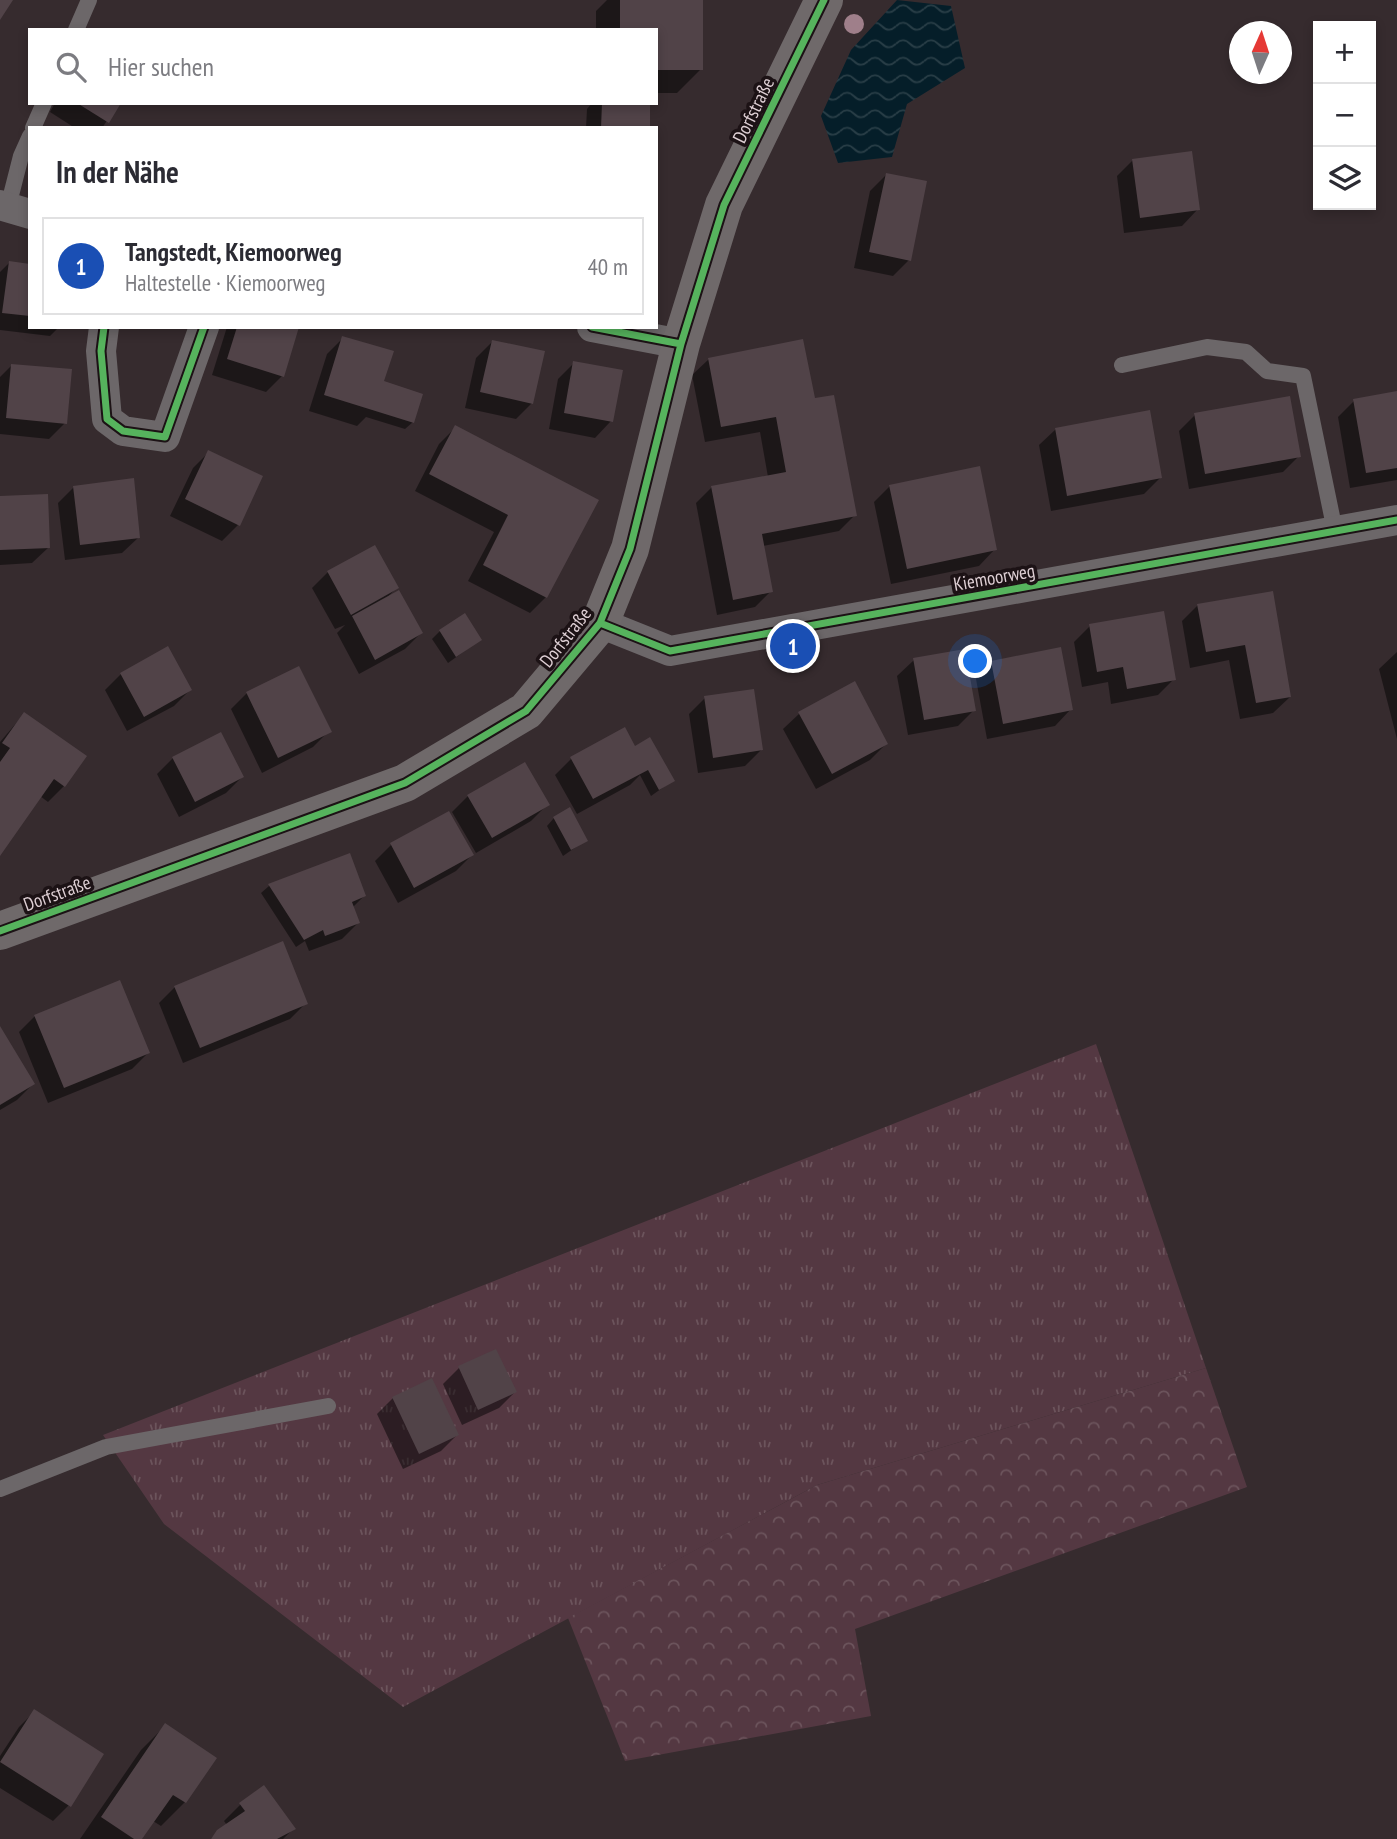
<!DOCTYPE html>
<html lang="de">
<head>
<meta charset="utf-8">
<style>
  body { margin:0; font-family:"PT Sans Narrow",sans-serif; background:#f7f7f7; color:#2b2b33 }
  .controls { position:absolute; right:21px; top:21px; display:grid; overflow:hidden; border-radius:0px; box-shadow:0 4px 10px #0003 }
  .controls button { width:63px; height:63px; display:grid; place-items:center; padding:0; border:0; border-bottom:2px solid #e1e1e2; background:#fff; color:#2b2b33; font:35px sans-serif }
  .compass { position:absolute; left:1229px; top:21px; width:63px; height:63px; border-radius:50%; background:#fff; box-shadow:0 4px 10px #0003; rotate:3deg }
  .you { position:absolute; left:976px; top:662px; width:24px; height:24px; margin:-18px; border:5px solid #fff; border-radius:50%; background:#1a73e8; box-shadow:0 0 0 10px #1a73e833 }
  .badge { display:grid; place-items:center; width:46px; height:46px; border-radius:50%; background:#d93025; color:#fff; font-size:23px; font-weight:700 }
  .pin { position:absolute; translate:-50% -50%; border:4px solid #fff; box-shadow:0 2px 7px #0006 }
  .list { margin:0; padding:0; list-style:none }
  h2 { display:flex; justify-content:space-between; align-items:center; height:91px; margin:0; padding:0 28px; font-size:30px }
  h2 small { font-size:23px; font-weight:400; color:#7c7c81 }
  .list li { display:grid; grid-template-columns:46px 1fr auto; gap:21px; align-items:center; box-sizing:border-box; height:98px; margin:0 14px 14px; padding:0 14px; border:2px solid #e1e1e2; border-radius:0px }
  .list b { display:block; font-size:26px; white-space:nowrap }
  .list p { margin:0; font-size:23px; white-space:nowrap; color:#7c7c81 }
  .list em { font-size:23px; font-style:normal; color:#7c7c81 }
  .icon { flex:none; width:38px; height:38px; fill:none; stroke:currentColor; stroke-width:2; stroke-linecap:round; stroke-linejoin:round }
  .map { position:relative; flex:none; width:1397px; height:1839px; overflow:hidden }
  .search { position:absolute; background:#fff; box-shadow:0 4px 10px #0003; left:28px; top:28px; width:630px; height:77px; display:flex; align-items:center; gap:18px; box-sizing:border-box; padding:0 24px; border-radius:0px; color:#7c7c81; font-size:26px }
  .panel { position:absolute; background:#fff; box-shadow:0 4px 10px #0003; left:28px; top:126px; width:630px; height:203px; border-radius:0px }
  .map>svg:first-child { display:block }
</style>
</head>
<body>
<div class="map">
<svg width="1397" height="1839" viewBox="0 0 1397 1839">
  <defs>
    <pattern id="grass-tufts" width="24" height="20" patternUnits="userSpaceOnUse" patternTransform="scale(1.75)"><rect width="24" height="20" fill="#543842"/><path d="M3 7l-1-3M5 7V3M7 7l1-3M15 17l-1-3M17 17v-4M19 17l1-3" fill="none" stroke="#6c545c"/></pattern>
    <pattern id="forest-crowns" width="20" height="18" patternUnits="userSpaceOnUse" patternTransform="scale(1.75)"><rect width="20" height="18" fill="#543842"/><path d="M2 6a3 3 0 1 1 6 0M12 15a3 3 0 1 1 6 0" fill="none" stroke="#6c545c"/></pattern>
    <pattern id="water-waves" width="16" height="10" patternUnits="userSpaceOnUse" patternTransform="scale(1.75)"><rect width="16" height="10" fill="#051e29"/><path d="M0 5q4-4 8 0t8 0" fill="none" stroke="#293e47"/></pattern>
  </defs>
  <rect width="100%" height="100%" fill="#362b2e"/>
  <path fill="url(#grass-tufts)" d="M1096,1044L1206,1368L817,1485L403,1707L164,1524L103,1435Z"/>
  <path fill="url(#forest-crowns)" d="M1206,1368L1247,1487L855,1629L871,1716L625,1761L568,1618L817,1485Z"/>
  <path fill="url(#water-waves)" d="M897,0L951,6L965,68L907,104L892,157L838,163L821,116L851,50Z"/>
  <path fill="#0007" d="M607,0H702L701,69L677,93H656V30H596V11Z
    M55,103H119L102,128H75L50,112Z
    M592,103H649L648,128H586L587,109Z
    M1133,160L1198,209L1182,226L1124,233L1117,176Z
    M886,175L909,260L893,276L854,268L870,191Z
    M9,263L30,266V327H59L50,336L0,330V272Z
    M292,327L282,376L266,392L212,375L227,327Z
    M343,338L380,388L413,422L405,429L366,417L357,426L309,411L327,354Z
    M492,342L532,403L516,419L465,408L476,358Z
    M709,359L813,400L855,515L839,531L763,546L771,591L755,607L717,615L696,503L712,487L768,477L760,432L705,442L692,375Z
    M574,363L611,421L595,438L549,429L558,379Z
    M12,365L65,423L49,439L0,434V377Z
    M1397,393V480L1350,488L1338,417L1354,401Z
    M1195,415L1299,456L1283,472L1189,489L1179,431Z
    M455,428L596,501L546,597L530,613L468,581L494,532L415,491L439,444Z
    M1056,429L1160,478L1144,494L1051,511L1039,445Z
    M209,452L238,525L222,541L170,516L193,468Z
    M890,486L995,549L979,566L891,584L874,502Z
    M74,487L139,537L122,553L65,560L58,503Z
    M0,497L49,547L32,563L0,565Z
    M328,572L396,588L387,598L421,633L405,649L359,674L337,633L345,625L335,629L312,588Z
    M1272,593L1290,697L1273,713L1240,719L1229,660L1190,668L1182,621L1198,605Z
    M1090,626L1174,679L1158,695L1111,704L1108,682L1082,687L1074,642Z
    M440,631L480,640L448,663L432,639Z
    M1397,652V739L1379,669Z
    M914,660L974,710L958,726L908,735L897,676Z
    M992,662L1071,709L1055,726L987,739L976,679Z
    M121,674L190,690L174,706L127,731L105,690Z
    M247,693L329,731L313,747L262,773L231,709Z
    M705,698L761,750L745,766L698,773L689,714Z
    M800,713L886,744L870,760L816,789L783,729Z
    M24,714L64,786L48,802L40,796L0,853V742Z
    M624,730L634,748L672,781L651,796L640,775L630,785L577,814L555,775L571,759Z
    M173,758L242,777L226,793L179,817L157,774Z
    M468,796L547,805L531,821L476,853L452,812Z
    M448,813L472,855L456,871L398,903L375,861L391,845Z
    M554,818L586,840L563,856L547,826Z
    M349,855L364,896L352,908L358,923L342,939L309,951L305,941L296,947L261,893L269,886Z
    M175,987L306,1003L290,1019L183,1063L159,1003Z
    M35,1016L148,1053L132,1069L48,1103L19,1032Z
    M0,1029L33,1084L17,1100L0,1110Z
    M496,1351L515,1392L499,1408L462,1425L443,1384L459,1368Z
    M393,1398L457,1435L441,1451L403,1469L377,1414Z
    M35,1711L69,1805L53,1821L0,1788V1756L19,1727Z
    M165,1726L214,1759L185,1802L161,1826L153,1821L140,1839H80L141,1750Z
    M263,1787L293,1829L283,1839H211L227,1825L224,1821L240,1805Z"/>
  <path fill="#514348" d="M0,0H13L0,20Z
    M620,0H703V70H656V30L620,29Z
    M77,103H121L109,123Z
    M602,103H650V128H601Z
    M1192,151L1200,210L1140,218L1132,159Z
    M886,173L927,181L911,261L869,252Z
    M9,261L30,264V316L2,313Z
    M237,327H299L284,377L227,359Z
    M342,336L394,351L384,381L423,394L414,423L324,395Z
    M803,339L815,398L834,395L857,516L762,534L773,592L733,600L711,486L786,472L776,417L721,427L708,358Z
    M492,340L545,351L533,404L480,392Z
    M573,361L623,370L613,422L564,413Z
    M11,364L72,369L67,424L6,418Z
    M1397,391V468L1366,473L1353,399Z
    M1290,396L1301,457L1205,474L1194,413Z
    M1150,410L1162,478L1067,496L1055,428Z
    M455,425L599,500L547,598L483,565L508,515L429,474Z
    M208,450L263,476L240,526L185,499Z
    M980,466L997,550L907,569L889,485Z
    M134,478L140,538L80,545L73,486Z
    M48,494L50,548L0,550V496Z
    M375,545L399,588L351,615L327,571Z
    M399,590L423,633L375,660L352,616Z
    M1273,591L1291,697L1256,703L1245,645L1206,652L1197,604Z
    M1164,611L1176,680L1127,689L1123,667L1097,672L1089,624Z
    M465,613L482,640L456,657L439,630Z
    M168,646L192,690L144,717L120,673Z
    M1061,647L1073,710L1003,724L991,661Z
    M965,649L976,711L924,720L913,658Z
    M299,666L332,732L278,758L246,692Z
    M855,681L888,744L832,774L798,712Z
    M754,689L763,750L713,758L704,696Z
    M24,712L87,756L65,787L54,779L0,856V762L10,748L2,743Z
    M625,727L635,746L650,737L675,781L659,790L648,770L593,799L570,757Z
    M221,732L244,777L195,802L172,757Z
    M525,762L550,805L492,838L467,795Z
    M570,807L588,841L571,850L553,817Z
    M449,811L474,855L414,888L390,843Z
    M350,853L366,896L352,902L360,923L325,936L323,930L304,940L268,884Z
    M283,941L308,1004L200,1048L174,986Z
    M120,980L150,1053L64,1088L34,1015Z
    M0,1026L35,1084L0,1105Z
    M496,1349L517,1392L478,1410L458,1366Z
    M432,1378L459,1435L419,1454L392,1397Z
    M34,1709L104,1754L71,1807L0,1762Z
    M165,1723L217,1758L186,1803L173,1795L142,1839H134L101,1817Z
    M264,1785L296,1829L277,1839H211L217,1830L245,1811L239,1803Z"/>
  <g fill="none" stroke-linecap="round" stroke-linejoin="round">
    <path stroke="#6c6769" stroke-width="16" d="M76,30L89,0
      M33,128L44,103
      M8,207L21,156L30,136
      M1122,365L1207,347L1246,352L1267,371L1303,376L1335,531
      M0,1489L106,1447L328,1406"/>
    <path stroke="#6c6769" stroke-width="30" d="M0,205L30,214
      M104,327L101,351L107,419L123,431L165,437L204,327
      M592,327L681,344
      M600,623L670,651L1397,520"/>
    <path stroke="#6f696a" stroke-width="38" d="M0,931L405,783L526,711L600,623L630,549L681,344L724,205L824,0"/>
    <g stroke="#1c1215" stroke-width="11">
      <path id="cycleway" d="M104,327L101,351L107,419L123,431L165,437L204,327
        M592,327L681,344
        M600,623L670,651L1397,520
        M0,931L405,783L526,711L600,623L630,549L681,344L724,205L824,0"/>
    </g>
    <use href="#cycleway" stroke="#56b35d" stroke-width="7"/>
  </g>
  <circle fill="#9f7f8a" cx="854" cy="24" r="10"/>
  <g text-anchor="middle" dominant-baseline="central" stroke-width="7" stroke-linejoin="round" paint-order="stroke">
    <g font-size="19" fill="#decfd4" stroke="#1c1215">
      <text transform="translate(753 110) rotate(-64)">Dorfstraße</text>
      <text transform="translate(994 577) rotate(-10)">Kiemoorweg</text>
      <text transform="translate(565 637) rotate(-52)">Dorfstraße</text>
      <text transform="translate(57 893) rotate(-20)">Dorfstraße</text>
    </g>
  </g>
</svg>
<div class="controls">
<button>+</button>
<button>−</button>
<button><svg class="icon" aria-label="layers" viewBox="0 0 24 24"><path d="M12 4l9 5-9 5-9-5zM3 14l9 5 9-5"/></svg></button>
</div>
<svg class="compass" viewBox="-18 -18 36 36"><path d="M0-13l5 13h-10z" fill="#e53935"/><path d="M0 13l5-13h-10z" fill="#7c7c81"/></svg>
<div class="you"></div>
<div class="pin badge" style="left:793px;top:646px;background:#1a4fb4">1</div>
<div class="search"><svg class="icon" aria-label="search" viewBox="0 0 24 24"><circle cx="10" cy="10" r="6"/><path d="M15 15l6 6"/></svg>Hier suchen</div>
<section class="panel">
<h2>In der Nähe<small></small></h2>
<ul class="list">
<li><span class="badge" style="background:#1a4fb4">1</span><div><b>Tangstedt, Kiemoorweg</b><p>Haltestelle · Kiemoorweg</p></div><em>40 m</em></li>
</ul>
</section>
</div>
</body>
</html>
